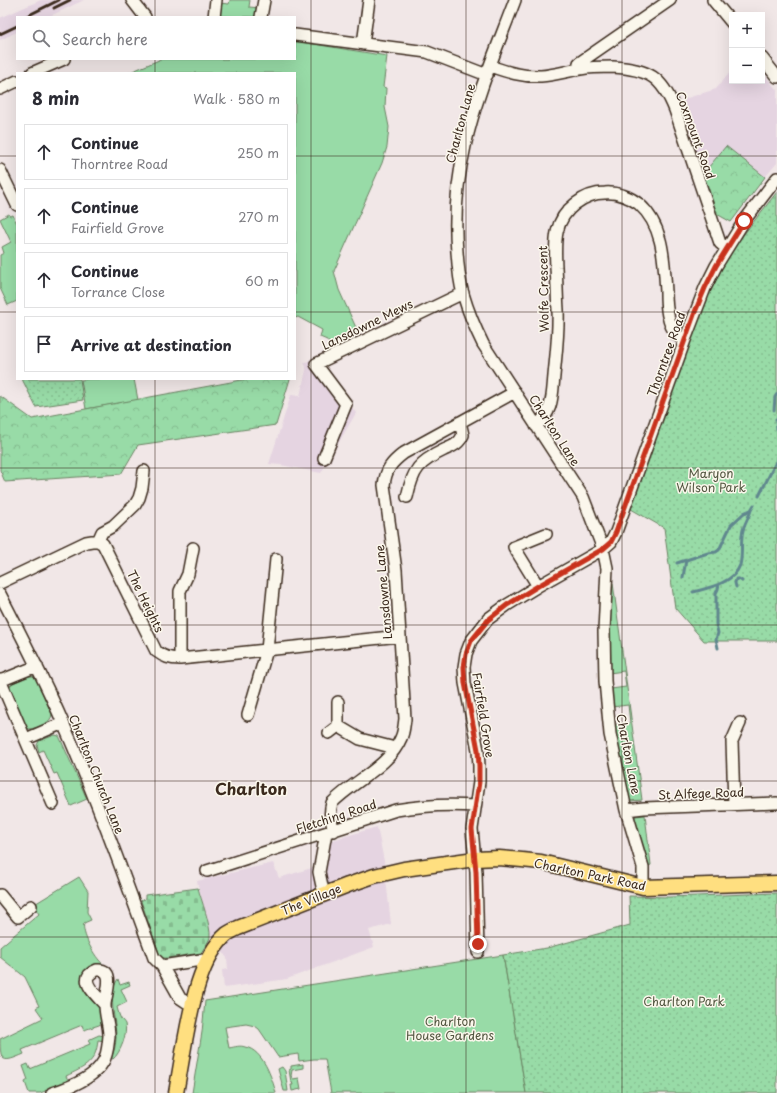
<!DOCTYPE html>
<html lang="en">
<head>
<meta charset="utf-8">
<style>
  body { margin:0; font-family:"Playpen Sans",sans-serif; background:#f7f7f7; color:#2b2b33 }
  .controls { position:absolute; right:12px; top:12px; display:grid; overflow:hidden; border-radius:0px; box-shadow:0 4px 16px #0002 }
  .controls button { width:36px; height:36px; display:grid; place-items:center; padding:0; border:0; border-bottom:1px solid #e1e1e2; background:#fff; color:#2b2b33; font:20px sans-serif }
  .stop { position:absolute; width:12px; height:12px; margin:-9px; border:3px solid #c8321e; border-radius:50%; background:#fff }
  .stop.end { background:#c8321e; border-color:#fff; box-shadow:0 1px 4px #0008 }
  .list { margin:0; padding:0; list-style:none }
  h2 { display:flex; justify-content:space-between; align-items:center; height:52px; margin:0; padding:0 16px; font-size:17px }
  h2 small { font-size:13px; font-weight:400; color:#7c7c81 }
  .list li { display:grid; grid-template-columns:26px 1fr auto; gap:12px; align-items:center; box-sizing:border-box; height:56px; margin:0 8px 8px; padding:0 8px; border:1px solid #e1e1e2; border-radius:0px }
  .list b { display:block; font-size:15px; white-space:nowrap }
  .list p { margin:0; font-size:13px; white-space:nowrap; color:#7c7c81 }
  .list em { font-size:13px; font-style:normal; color:#7c7c81 }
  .icon { flex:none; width:22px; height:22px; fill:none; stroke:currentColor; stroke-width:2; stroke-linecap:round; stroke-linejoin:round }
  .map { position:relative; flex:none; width:777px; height:1093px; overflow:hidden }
  .search { position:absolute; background:#fff; box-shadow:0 4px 16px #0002; left:16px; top:16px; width:280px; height:44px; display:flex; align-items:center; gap:10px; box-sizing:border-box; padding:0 14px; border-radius:0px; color:#7c7c81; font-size:15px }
  .panel { position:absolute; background:#fff; box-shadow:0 4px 16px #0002; left:16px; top:72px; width:280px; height:308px; border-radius:0px }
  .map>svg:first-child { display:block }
</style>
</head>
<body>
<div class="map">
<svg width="777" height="1093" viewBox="0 0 777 1093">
  <defs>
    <pattern id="forest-crowns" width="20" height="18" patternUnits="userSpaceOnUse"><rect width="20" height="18" fill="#98dba7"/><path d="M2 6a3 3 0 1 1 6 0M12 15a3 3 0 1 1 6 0" fill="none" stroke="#84bc8f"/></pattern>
    <pattern id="cemetery-stones" width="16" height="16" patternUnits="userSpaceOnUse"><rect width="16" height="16" fill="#98dba7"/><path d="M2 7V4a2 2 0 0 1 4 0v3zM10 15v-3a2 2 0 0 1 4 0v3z" fill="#84bc8f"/></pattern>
    <pattern id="park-dots" width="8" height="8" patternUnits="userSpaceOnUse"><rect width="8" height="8" fill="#98dba7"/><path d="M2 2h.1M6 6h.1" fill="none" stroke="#84bc8f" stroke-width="1.8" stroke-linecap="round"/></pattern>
  </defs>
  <rect width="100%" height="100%" fill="#f1e7e7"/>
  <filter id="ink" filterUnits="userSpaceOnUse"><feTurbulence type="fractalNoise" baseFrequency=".025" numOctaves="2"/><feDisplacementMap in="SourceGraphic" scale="8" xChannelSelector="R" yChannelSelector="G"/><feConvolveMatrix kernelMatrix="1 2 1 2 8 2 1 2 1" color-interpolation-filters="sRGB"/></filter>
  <g filter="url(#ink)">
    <path fill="#e5d4e1" d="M41,0H84L48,17H17V32L0,40V18Z
      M732,70V81H762V72L777,90V163L765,177L731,222L715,213L681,100L716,89Z
      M316,357L356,413L321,473L281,465L269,464L291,395L300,396L306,370V366L304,363Z
      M377,827L384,861L391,924L369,930L374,947L287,979L224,988L222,970L228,969L227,958L210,935L209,927L197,881L273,863L279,878L315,867L319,844Z"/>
    <path fill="#98dba7" stroke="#6a8262" d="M230,0H250L249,7L260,8L259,17L217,16L219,3L229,4Z
      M295,41L387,56L383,87L386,88L385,107L389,127L387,147L382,163L334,271L339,290L358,332L330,345L327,340L320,337L322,330L298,317L295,318V73H128L159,60V59H295Z
      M9,214L10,216L13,215L17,224V301L8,305L0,288V255L4,253L2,247L11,242L0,219Z
      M90,379H134L138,400L86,409L81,380Z
      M610,583H613L642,800L630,801L628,797L621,763L614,725L630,723L628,705L612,707L611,689L626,687L624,671L609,673V650Z
      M29,676H33L36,679L52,714C51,724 38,728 29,729L26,726L10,690V686L13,683Z
      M55,735L59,736L60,738L87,799L71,806L57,773L54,774L43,750L39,752L37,745L39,741Z
      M645,815L651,865L649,866L634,820L635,816Z
      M79,877L88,891L87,912L91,920L84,923C81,933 95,958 103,964L102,967L87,972L100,1005L103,1022L99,1025L84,1030L82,1025L22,1050L24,1054C3,1063 0,1063 0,1039L43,1018L36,1008L39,1006L25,977L0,957V947L39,914L33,905Z
      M503,955L526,1093H331L325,1059H314L299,1061L298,1054L278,1057L259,1029L255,1026L246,1024L225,1027L229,1048C235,1047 240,1045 245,1047C263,1050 272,1078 276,1093H192L202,1032L205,1001Z
      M118,979L120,985L129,982L130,985L121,989L127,1002L117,1007C118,1011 119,1015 121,1019C122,1020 124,1022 125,1024C128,1033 120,1054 113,1059L111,1058C114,1052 116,1045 116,1037C116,1020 107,994 118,979Z
      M99,1035L104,1036L105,1041L98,1040C96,1063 85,1067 66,1076L69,1082L40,1093H29L25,1082L28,1080L23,1066L28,1064L30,1069L90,1044L88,1040Z
      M303,1064V1068L292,1070L291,1076L293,1079L299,1078L301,1089L292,1091L291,1085H293L292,1082H291L289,1070L291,1069V1066Z
      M282,1067L285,1071L288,1091H284L278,1069Z"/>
    <path fill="url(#forest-crowns)" stroke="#6a8262" d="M726,146L765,177L731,222L715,213L703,174Z
      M247,379H290L276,425L138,445L121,474L5,482L0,470V396L32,419Z"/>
    <path fill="url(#cemetery-stones)" stroke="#6a8262" d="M198,888C201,899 211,926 210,937C209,942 203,949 201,953L167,958H162L160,956L141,901L142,900L145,899V895Z"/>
    <path fill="url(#park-dots)" stroke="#6a8262" d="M777,192V641H704L675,608L664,528L631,509L699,315L722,262Z
      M22,379H80L83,400L36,407Z
      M777,893V1093H526L503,955L547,948L630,925L629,896L669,897Z"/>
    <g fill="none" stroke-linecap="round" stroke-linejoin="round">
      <path stroke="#60878e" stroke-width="3" d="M774,410L775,397L777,394
        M776,419L777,429
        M759,496L777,460
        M677,563L686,560
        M683,577L686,560L708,553L716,552L719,550L731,525L744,513L751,510L754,505
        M736,587L735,583L736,579H739L742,581
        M693,592C709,588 734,583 740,565C743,554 740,541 743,530C745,523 749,517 751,510
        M718,648L716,639L718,633L716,624V593L718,589L719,584"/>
      <g stroke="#3b2a1e" stroke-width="14">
        <path id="minor" d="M132,0L145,17
          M515,0C497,48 476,96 465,146C457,181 454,217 457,252C458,266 459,280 463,294C468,311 475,328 483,344L583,497L603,549L607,568L604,631L605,681L610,734L626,810L643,867V887
          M713,0L732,23
          M214,17L216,0
          M261,17L264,0
          M295,35L427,52L487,75
          M363,44L369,0
          M762,58L777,77
          M490,66C507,72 523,77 541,76C554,75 567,71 580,69C591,67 602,67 613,67C649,69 662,77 675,110L720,243L726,248
          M579,69V63L670,0
          M32,73L64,59
          M0,89L17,81
          M0,170L17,205
          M536,426C553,412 552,397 554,376C556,354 559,332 558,310C557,296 557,282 556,267C555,243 553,221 575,204C584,197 594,193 605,193C617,192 630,197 639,204C664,226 664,261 666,292C666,306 667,324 677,335C679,337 683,338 685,340
          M324,458L346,404L316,364L463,293
          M407,497C413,469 419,462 444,450C453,446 459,444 463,435L460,422
          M98,541L103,544L106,550L156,651C164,657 170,659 180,659L400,636
          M0,583L86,542L92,541H98L102,532L113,526L135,505L139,498L142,488L144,471
          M538,586L514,547L546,534
          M0,594C22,637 44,679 63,723C97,800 125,879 154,958L162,966L180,998L186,1002L193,1004
          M180,659V591L188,574L193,548
          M0,680L53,804
          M0,681L37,666
          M338,702V726L360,739L395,748
          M248,715L267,650L276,559
          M329,733L338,726
          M26,739L63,723
          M734,804L732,741L740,723
          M626,810L644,808L777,803
          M334,831C331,821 329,813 332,803C353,781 389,767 401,738C404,732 404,725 405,719L396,570L384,485C386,469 391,463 404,453L515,392
          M207,871L396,810C424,805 446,804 475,806
          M322,886L319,872L326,833
          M0,895L18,917L31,906
          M478,952L476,872L472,829L479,782V766L478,750L465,683L464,667L466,654L471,641L488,619L507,605L538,586L603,549L611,542L616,532L685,340L705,288L716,266L744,221L777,178
          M162,966L201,960L207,963
          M52,1093C68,1088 94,1078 103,1062C108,1054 108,1044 109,1036C109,1025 105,1016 105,1005C105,996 117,968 97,970C94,971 91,973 89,975C82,984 99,998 105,1005"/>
      </g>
      <g stroke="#3b2a1e" stroke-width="17">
        <path id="major" d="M176,1093C179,1076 182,1059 185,1041C191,1008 200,957 227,934C230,932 234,930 238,928L348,885L374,876L404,869L475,859L499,858L522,860L541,862L643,887L777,883"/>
      </g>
      <use href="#minor" stroke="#fbf7ec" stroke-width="11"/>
      <use href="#major" stroke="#ffdf80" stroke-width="14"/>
      <path stroke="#3b2a1e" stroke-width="3" d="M54,8L70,0
        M25,17L59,0
        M0,34L17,26"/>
    </g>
  </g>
  <g fill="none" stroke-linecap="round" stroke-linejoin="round" filter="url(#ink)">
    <path stroke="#c8321e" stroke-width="5" d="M478,944L476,872L472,829L479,782V766L478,750L465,683L464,667L466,654L471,641L488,620L507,605L538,586L603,549L611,542L616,532L695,312L705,288L716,266L744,221"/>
  </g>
  <path fill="none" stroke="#3b2a1e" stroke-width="1" stroke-opacity="0.55" d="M155,0V17M311,0V1093M466,0V1093M622,0V1093M155,59V73M0,156H17M295,156H777M0,312H17M295,312H777M155,379V1093M0,468H777M0,625H777M0,781H777M0,937H777"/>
  <g text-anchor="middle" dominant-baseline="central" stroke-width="3" stroke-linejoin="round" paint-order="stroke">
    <g font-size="12" fill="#3b2a1e" stroke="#fbf7ec">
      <text transform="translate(460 123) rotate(-75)">Charlton Lane</text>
      <text transform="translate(696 135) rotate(70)">Coxmount Road</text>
      <text transform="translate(543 289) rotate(-91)">Wolfe Crescent</text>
      <text transform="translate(367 324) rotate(-26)">Lansdowne Mews</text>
      <text transform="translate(666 354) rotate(-70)">Thorntree Road</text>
      <text transform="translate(555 430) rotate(57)">Charlton Lane</text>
      <text transform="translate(383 592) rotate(-95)">Lansdowne Lane</text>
      <text transform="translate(146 601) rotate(64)">The Heights</text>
      <text transform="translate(484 715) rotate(81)">Fairfield Grove</text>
      <text transform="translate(629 754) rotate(79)">Charlton Lane</text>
      <text transform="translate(97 774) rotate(68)">Charlton Church Lane</text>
      <text transform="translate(701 793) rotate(-2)">St Alfege Road</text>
      <text transform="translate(336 816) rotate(-18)">Fletching Road</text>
      <text transform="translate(590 874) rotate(12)">Charlton Park Road</text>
      <text transform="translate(311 899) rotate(-22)">The Village</text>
    </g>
    <g font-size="12" fill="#525640" stroke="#fbf7ec">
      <text x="711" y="473">Maryon<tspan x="711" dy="14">Wilson Park</tspan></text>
      <text x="684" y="1001">Charlton Park</text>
      <text x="450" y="1021">Charlton<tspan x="450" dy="14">House Gardens</tspan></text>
    </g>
    <g font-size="16" font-weight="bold" fill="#3b2a1e" stroke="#fbf7ec">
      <text x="251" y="788">Charlton</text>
    </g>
  </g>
</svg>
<div class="controls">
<button>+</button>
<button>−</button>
</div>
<div class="stop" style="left:744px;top:221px"></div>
<div class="stop end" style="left:478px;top:944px"></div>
<div class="search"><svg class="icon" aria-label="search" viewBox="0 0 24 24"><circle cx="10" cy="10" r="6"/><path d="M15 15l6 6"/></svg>Search here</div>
<section class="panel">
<h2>8 min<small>Walk · 580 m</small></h2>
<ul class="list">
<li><svg class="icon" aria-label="ahead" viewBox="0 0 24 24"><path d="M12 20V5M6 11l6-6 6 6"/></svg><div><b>Continue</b><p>Thorntree Road</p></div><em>250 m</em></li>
<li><svg class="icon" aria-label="ahead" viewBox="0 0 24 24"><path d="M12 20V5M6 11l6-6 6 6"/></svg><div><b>Continue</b><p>Fairfield Grove</p></div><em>270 m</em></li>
<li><svg class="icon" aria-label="ahead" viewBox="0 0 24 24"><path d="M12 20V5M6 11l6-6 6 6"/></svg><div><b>Continue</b><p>Torrance Close</p></div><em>60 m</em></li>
<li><svg class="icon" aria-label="arrive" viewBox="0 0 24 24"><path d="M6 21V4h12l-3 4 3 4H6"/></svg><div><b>Arrive at destination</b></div></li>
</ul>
</section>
</div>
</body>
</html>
